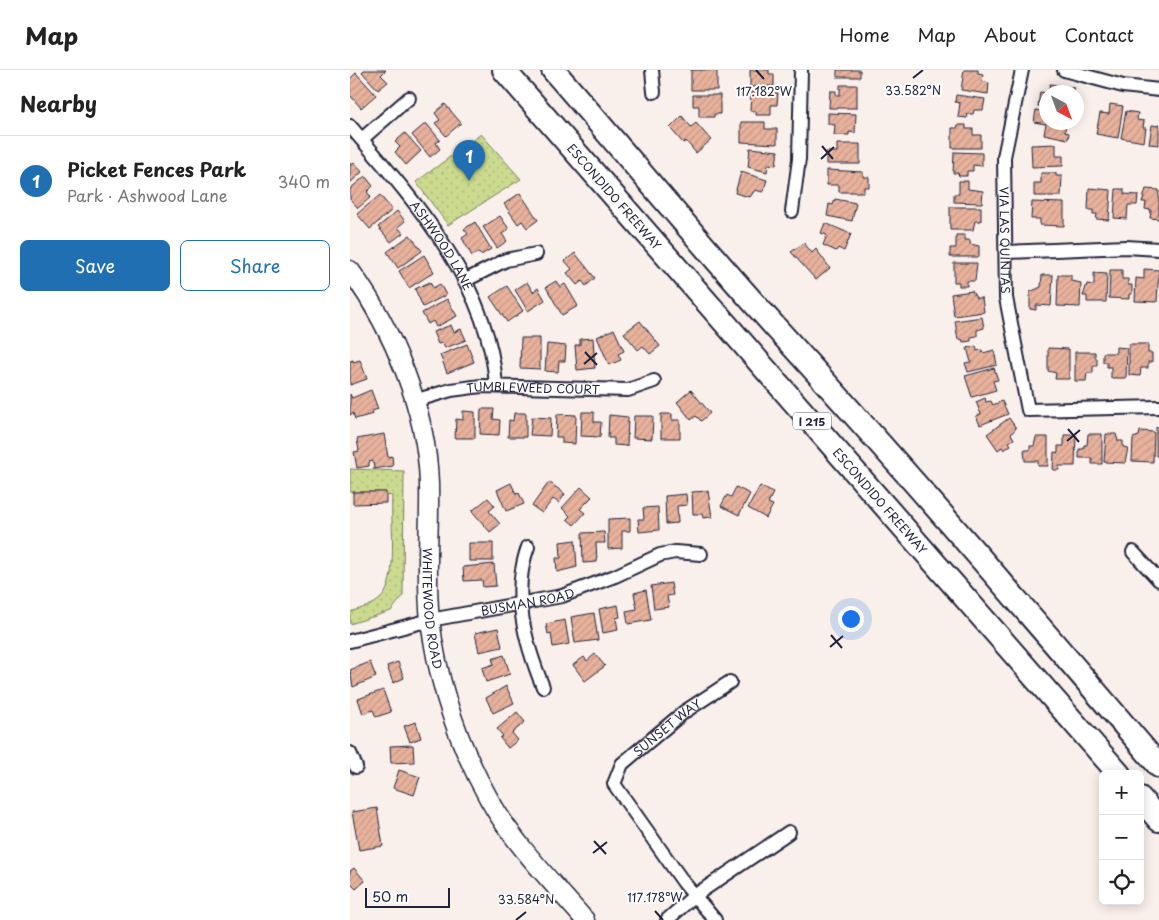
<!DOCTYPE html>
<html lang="en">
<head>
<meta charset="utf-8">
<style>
  body { margin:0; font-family:"Playpen Sans",sans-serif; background:#f6f6f6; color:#222 }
  .controls { position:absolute; right:15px; bottom:15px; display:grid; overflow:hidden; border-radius:8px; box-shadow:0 2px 12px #0003 }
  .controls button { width:45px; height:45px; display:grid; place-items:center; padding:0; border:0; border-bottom:1px solid #e0e0e0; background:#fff; color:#222; font:25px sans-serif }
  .compass { position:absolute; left:689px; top:15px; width:45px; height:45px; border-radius:50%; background:#fff; box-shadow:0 2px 12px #0003; rotate:139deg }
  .scale { position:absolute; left:15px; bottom:12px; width:85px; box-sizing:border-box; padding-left:5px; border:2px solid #22223b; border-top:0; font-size:14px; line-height:18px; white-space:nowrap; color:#22223b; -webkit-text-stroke:4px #fff; paint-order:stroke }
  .you { position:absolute; left:500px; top:548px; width:18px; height:18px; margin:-12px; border:4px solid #fff; border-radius:50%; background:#1a73e8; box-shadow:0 0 0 8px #1a73e833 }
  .badge { display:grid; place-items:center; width:32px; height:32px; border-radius:50%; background:#1f6fb2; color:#fff; font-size:16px; font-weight:700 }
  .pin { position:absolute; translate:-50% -41px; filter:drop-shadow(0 1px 2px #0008) }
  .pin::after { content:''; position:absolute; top:26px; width:18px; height:15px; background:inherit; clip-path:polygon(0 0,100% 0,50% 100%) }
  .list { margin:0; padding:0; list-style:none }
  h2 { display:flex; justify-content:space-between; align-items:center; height:65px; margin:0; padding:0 20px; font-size:21px }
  h2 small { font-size:16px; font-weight:400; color:#767676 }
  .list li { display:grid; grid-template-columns:32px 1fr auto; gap:15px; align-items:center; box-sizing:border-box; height:90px; padding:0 20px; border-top:1px solid #e0e0e0 }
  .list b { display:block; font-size:19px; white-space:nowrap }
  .list p { margin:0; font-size:16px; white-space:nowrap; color:#767676 }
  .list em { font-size:16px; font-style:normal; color:#767676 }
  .actions { display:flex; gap:10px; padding:15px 20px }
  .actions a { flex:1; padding:11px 0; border:1px solid #1f6fb2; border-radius:8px; text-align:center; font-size:18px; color:#1f6fb2 }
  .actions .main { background:#1f6fb2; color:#fff }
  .icon { flex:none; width:28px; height:28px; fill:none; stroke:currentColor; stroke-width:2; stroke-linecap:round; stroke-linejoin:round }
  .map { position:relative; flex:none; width:809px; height:850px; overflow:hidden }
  header { display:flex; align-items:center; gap:30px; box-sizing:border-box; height:70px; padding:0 25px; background:#fff; border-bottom:1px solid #e0e0e0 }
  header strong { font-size:24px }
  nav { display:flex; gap:28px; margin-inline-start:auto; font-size:18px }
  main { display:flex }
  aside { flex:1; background:#fff }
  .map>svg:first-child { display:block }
</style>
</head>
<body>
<header>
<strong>Map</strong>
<nav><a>Home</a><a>Map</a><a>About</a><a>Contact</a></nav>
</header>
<main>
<aside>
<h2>Nearby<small></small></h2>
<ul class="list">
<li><span class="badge">1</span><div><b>Picket Fences Park</b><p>Park · Ashwood Lane</p></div><em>340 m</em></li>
</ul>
<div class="actions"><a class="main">Save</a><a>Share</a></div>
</aside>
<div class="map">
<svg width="809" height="850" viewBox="0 0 809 850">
  <defs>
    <pattern id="green-dots" width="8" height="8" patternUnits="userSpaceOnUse" patternTransform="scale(1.25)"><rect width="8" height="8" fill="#cbda8e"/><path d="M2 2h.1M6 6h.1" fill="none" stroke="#aebb7b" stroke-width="1.8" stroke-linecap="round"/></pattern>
    <pattern id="building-hatch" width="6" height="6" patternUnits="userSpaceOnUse" patternTransform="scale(1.25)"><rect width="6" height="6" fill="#e8b29c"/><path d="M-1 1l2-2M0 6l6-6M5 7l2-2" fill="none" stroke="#c79987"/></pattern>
  </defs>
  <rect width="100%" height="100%" fill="#faf0eb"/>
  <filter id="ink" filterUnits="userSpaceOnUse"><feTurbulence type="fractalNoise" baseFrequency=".02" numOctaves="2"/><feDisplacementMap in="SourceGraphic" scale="10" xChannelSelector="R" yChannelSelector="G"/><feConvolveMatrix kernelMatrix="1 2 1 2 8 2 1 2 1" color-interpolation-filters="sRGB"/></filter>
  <g filter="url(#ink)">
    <path fill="url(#green-dots)" stroke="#767e64" d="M131,64L171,109L98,155L66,112Z
      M0,399L54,401L53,526L41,541L0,554V542C11,538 23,536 31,528C49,511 40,450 42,426L36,425L35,422H0Z"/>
    <path fill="url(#building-hatch)" stroke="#22223b" d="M14,0H36L31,5L38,12L28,20L12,2Z
      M341,0H367V20H341Z
      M400,0H419V4H424V16L400,17Z
      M487,0H510V7H487Z
      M614,0H628V3L633,4L632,11L639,13L638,24L611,20Z
      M6,3L26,25L11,38L0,25V9Z
      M700,14L724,18L723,22H698Z
      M490,15H507V38H479L480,21H486V25H490Z
      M401,22L428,23L427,35H421V45H406V41H400Z
      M690,22L696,23V38L688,36Z
      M343,25H370V44H364V47H349V36H343Z
      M606,25L635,29L633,40H624L623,44H618L617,48L608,47L610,33L605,32Z
      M95,34L111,53L96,66L85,53L90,50L85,43Z
      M760,34L773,36L768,68L746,64L750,43L759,44Z
      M686,40L696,42V52H716L715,62L719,63L718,69L694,64L696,54L684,52Z
      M776,41L788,43L787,50L794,51L793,58H796L794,72L771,68Z
      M478,43L506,44L505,63L499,62V65H484L485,55L478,54Z
      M332,46L341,57L346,53L361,70L346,83L336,71L333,73L320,58Z
      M391,52H415V59H427V74L391,72Z
      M76,53L90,70L86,73L90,79L80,87L62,65Z
      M809,53V75L799,74L802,55L809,56Z
      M608,55H616V59H623V65H631V78H602V58H607Z
      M55,63L71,81L56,95L45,82L50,77L45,72Z
      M487,74H510V94H476V82H487Z
      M706,74V86H713V96L682,97L681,75Z
      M400,78L428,81L426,95L418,94L417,102L398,97Z
      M604,82L632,83V96L623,95V101H617V106H609L608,103H603Z
      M0,93L2,95L4,93L12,102L0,113Z
      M477,100L513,102V107H519V117H514V122H489V115H477Z
      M391,102L417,110L413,122L405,120L400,127L385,123Z
      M691,103H706V106H712L711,126H684V113H691Z
      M15,106L23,116L17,122L21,127L8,138L0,129V119Z
      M609,111H618V119L633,121L632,133L604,132V124H609Z
      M739,118L761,120L759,150L746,149L747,144H743V140H738Z
      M766,119H774V124L788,125L787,135H778L777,149L764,148Z
      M796,119L809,120V149L800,148L801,140L795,139L796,132H792Z
      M170,123L188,150L177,158L172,151L168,154L154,134Z
      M30,125L42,140L20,159L7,144Z
      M485,129L506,133L502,151L477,146L479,134L483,135Z
      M682,132L714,133V156L690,155V149H681Z
      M600,137H631V151H625L623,160H600Z
      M47,141L55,151L48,157L53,163L41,172L28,157Z
      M150,146L159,159L152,164L157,171L147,178L133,157Z
      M125,152L141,179L131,185L129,182L122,186L112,168L118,164L114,159Z
      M475,153L501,164L494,181L488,178L486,181L473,175L477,165L471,163Z
      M60,165L72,181L48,198L37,182Z
      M606,165H615V170H620V174L629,176V187H600V178H606Z
      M454,173L462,183L466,179L480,198L466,210L441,182Z
      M225,183L245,208L236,216L232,211L227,215L217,203L222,199L215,191Z
      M74,185L84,202L59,218L49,201Z
      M604,193H627L625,211H617V216H609V212H604Z
      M794,199L809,200L807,232L785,231L786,208L794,209Z
      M760,200H772V209H778V215H782V224H779V229L759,228Z
      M744,203L757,204L756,232H737V226H733L737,214L744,215Z
      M692,205H703L701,236L686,235V240L680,239V222L691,217Z
      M708,205H721V211L731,213L730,237L707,236Z
      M206,211L210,217L215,214L228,236L212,245L196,217Z
      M80,212L83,218L90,214L96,225L73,237L65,219Z
      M177,212L183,222L188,218L195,230L178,241L165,220Z
      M157,216L173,241L157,252L140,227Z
      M622,221L626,228H632L634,242L604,246L601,224Z
      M97,229L107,246L86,257L83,251L78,254L72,243Z
      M632,247L634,258L627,260V266L621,267V271L613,272L612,269L608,270L605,251Z
      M290,251L310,276L300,284L293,276L288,280L274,263Z
      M101,255L104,262L111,259L116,270L95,278L92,273L88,274L83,262Z
      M264,259L274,281L268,284L271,290L259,295L247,267Z
      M171,268H190V299L170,298Z
      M243,268L245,298L227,300L225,275H230V269Z
      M117,274L124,292L97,303L90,285Z
      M197,274L216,276L215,291H209L208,302L195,301Z
      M779,274H798V283H802V292H798V298H791L790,306L779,305Z
      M626,276L627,281L632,280L633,283L644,280L647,295L618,302L615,293L621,292L617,278Z
      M766,277L777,278L776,308H761V297H757V292H753V283H766Z
      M698,278L719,279V309H705L706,303L698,301Z
      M725,282H745V288H747V296H743V303H737L736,311H725Z
      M3,290V292L10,290L17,309L0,315V291Z
      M644,298L648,310L643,311L646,320L622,327L615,306Z
      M21,320L28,339L22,341L23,344L5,349L3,343L0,345V324L2,328Z
      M341,320L360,343L351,351L346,346L341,350L327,332Z
      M635,328L636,332L641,331L643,335L652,331L658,344L630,355L626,346L631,344L626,332Z
      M131,339H144L143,349L150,350L149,365L130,364Z
      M113,341L125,342V368H105L106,349L113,350Z
      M232,342H244V352H251L250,367L231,366Z
      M164,343H176V367H158L159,350L163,351Z
      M207,344L226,345L225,374L212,373V367H206Z
      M311,344H322V350H330V368H311Z
      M259,345L278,347L277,376L264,375V368H258Z
      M284,346H303L302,369L283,368Z
      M182,347L201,348L200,366L180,365Z
      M659,348L666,358L661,364L664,369L659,372L661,375L654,380L652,377L648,380L637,364Z
      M806,357H809V386H806Z
      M790,361L804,362L803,392L782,391L783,368L789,366Z
      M34,364L38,387L42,386L43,396L24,399L23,391L19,392V396L7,398L4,382L9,381L7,369Z
      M738,364H752V394H742V388H729V379H734V375H737Z
      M756,364H766L768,371H773V377L778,378L775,393L754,392Z
      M714,365H726L725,396H709V400H703L704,382L708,383V376H714Z
      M686,367H698V396H688V391H675L674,380H680V376H684Z
      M199,412L215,424L209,433L203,429L192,443L182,436Z
      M161,413L166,424L169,423L174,434L156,441L147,420Z
      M410,416L423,423L418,433L423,435L416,448L398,438Z
      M231,417L242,427L230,439L235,443L224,455L217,449L220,446L212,438Z
      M386,417L400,424L389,445L371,436L377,425L381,427Z
      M358,421L362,447L353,448L352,444H343L342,422Z
      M3,422H36V433L3,434Z
      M336,424L337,435L327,436L328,453L316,454L315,426Z
      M138,428L145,436L139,441L150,454L140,462L122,441Z
      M308,437L309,460L289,462L288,449H294L293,438Z
      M280,448V461H272V478L258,479V449Z
      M254,462L255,473H246L247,492L233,493L232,463Z
      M225,470L227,497L207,502L206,488H211L210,472Z
      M119,473H143V491H119Z
      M144,494L146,516L133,517L132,510L114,511L113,497Z
      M321,513L323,525L317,526L319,537L304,539L301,516Z
      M296,520L301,550L278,554L276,541L287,539L284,523Z
      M268,535L270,547L266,548L268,560L253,563L249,539Z
      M244,543L248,570L225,573L221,547Z
      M215,550L219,574L203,577L201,563L198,564L196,554Z
      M148,558L152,577L129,582L125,563Z
      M245,584L255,596L235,611L223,595L234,587L237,591Z
      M154,585L160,604L136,612L132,598L144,594L142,589Z
      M20,592L26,607L3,617L0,600Z
      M48,592L54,608L43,613L37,596Z
      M156,616L164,633L143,643L136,628Z
      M33,620L41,642L26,647L23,640L13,644L8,629Z
      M167,642L175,652L162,663L168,670L158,678L150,668L153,666L147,659Z
      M66,652L71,668L60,672L54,656Z
      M63,675L64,692L41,693L40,676Z
      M49,700L70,707L64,725L43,718Z
      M27,738L33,776L9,780L2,742Z
      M4,798L15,811L6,819L0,813V801Z"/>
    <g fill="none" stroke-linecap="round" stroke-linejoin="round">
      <g stroke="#22223b" stroke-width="16">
        <g id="street">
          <path d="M302,0L304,22"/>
          <path id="s1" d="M672,0L654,87L656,228L678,340L809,337"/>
          <path d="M714,0L773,16L809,20"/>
          <path id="s2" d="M0,56C63,129 139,213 146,315"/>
          <path d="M12,69L59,28"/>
          <path d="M442,141L449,89L451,0"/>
          <path d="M657,182L776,177L809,179"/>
          <path d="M114,211L156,190L186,184"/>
          <path id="s3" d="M64,331L101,320L131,316L278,320L304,311"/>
          <path d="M178,477C161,523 175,573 193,617"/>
          <path d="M783,482L809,510"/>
          <path id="s4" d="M0,571L80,550L212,526L265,506L310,485L325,482L351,484"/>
          <path d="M0,683L6,697"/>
          <path d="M317,850L344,826L439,762"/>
          <path id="s5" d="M365,850L334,813L264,714L272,694L334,642L380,612"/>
        </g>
      </g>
      <g stroke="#22223b" stroke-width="21">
        <g id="secondary">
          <path id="s6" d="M0,200C43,259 77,340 79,414C80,459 75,505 80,550C88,613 108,674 139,729C164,774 202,812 235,850"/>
        </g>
      </g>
      <g stroke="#22223b" stroke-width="26">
        <g id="highway">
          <path id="s7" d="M154,0L769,704"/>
          <path d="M203,0C278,86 351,175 428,260C558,403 684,549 809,696"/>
          <path d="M790,728L809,750"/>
        </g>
      </g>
      <use href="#street" stroke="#fff" stroke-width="12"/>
      <use href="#secondary" stroke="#fff" stroke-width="18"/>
      <use href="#highway" stroke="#fff" stroke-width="22"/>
    </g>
  </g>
  <path fill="none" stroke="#22223b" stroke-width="2" d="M406,0L414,9M563,8L573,0M472,76L483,89M471,89L484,77M235,282L247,295M234,294L247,283M718,359L729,372M717,371L730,360M481,565L492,578M480,577L493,566M244,771L256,784M243,783L257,772M305,841L313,850M166,850L176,842"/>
  <g text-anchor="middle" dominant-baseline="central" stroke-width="4" stroke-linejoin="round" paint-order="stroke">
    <rect fill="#fff" stroke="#646476" stroke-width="1" x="443" y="342.5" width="38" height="17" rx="4"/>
    <g font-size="11" font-weight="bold" fill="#22223b">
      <text x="462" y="351">I 215</text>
    </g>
    <g font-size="12" fill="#22223b" stroke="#fff">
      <text stroke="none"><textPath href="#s7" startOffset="168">ESCONDIDO FREEWAY</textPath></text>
      <text stroke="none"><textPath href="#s1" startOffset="172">VIA LAS QUINTAS</textPath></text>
      <text stroke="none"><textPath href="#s2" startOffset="151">ASHWOOD LANE</textPath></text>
      <text stroke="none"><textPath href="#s3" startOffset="121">TUMBLEWEED COURT</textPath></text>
      <text stroke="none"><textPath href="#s7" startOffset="572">ESCONDIDO FREEWAY</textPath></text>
      <text stroke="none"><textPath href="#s4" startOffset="182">BUSMAN ROAD</textPath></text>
      <text stroke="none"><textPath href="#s6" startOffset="356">WHITEWOOD ROAD</textPath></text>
      <text stroke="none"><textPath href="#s5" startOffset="249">SUNSET WAY</textPath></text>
    </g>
  </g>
  <g font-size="12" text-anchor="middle" fill="#22223b" stroke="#fff" stroke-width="4" stroke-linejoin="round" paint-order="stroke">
    <text x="563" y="25">33.582°N</text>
    <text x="414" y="26">117.182°W</text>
    <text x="305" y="832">117.178°W</text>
    <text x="176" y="834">33.584°N</text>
  </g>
</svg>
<div class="controls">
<button>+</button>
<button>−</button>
<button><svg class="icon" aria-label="locate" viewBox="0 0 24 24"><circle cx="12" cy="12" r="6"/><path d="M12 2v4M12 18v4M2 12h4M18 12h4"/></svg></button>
</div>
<svg class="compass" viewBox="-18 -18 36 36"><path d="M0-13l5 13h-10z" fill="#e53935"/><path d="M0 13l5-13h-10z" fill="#767676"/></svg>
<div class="scale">50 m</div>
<div class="you"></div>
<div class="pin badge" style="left:119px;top:111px">1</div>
</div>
</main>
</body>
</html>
